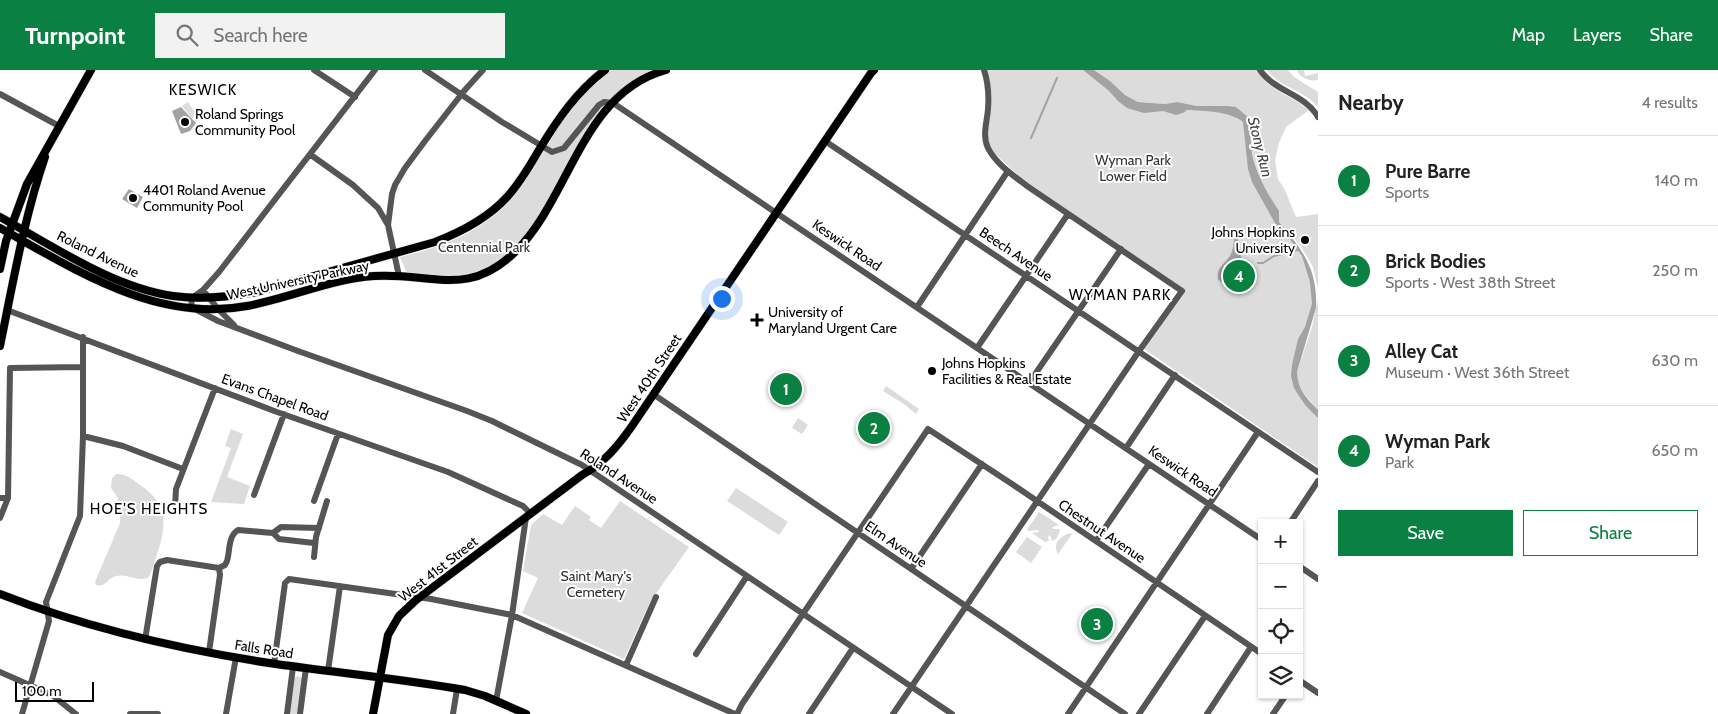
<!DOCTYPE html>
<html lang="en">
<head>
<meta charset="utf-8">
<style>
  body { margin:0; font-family:Cabin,sans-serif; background:#f2f2f2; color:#222 }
  .controls { position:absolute; right:15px; bottom:15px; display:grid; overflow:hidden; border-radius:0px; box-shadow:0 1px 4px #0004 }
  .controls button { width:45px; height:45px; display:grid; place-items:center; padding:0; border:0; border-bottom:1px solid #e0e0e0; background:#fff; color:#222; font:25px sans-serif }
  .scale { position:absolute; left:15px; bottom:12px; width:79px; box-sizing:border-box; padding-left:5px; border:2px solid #000; border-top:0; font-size:14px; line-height:18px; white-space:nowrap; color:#000; -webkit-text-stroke:4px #fff; paint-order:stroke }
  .you { position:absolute; left:721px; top:228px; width:18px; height:18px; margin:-12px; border:4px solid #fff; border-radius:50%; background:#1a73e8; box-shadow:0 0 0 8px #1a73e833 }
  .badge { display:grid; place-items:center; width:32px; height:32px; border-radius:50%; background:#0b8043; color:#fff; font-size:16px; font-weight:700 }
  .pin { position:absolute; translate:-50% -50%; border:2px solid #fff; box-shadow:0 1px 5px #0006 }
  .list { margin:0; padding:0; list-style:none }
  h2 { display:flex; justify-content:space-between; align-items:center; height:65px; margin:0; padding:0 20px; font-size:21px }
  h2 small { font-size:16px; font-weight:400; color:#767676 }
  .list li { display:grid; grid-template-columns:32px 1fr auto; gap:15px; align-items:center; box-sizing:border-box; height:90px; padding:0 20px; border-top:1px solid #e0e0e0 }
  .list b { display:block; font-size:19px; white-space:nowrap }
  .list p { margin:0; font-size:16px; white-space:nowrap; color:#767676 }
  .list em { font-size:16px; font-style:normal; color:#767676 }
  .actions { display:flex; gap:10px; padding:15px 20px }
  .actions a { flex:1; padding:11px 0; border:1px solid #0b8043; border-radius:0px; text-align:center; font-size:18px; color:#0b8043 }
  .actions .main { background:#0b8043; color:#fff }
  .icon { flex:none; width:28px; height:28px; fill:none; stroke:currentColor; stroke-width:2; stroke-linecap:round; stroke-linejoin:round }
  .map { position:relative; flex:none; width:1318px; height:644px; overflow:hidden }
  header { display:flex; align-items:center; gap:30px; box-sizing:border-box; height:70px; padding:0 25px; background:#0b8043; color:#fff }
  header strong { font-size:24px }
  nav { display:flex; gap:28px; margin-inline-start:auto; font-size:18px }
  .search { width:350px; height:45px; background:#f2f2f2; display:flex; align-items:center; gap:12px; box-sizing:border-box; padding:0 18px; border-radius:0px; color:#767676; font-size:19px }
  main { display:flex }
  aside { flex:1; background:#fff }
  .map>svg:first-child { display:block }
</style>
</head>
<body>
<header>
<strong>Turnpoint</strong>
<div class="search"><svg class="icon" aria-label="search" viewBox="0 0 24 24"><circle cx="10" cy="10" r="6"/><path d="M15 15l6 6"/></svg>Search here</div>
<nav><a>Map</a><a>Layers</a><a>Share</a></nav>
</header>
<main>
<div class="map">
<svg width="1318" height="644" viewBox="0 0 1318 644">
  <rect width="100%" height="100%" fill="#fff"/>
  <path fill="#dcdcdc" d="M611,0H661L606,36L551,129L519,175L501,192L467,207L409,204L406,201L400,187C443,177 484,161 513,127C531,105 544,80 559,56C573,34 591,16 611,0Z
    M987,0H1089L1139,36L1227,39L1245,51L1250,84L1274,145L1303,184L1315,229L1295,292L1296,315L1318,345V397L1144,279V277L1184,224V219L1022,109L994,83L988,72Z
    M1094,0H1257C1268,21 1292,25 1309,40L1286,57L1279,73L1275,90L1278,109L1285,120L1295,145L1297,147L1318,144V219L1313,197L1308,188L1299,174L1279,152V141C1268,127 1256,101 1252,84C1250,72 1251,60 1248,48L1236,37L1229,36H1197L1177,32L1165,34L1138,32L1125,25L1110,11Z
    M1267,0H1288L1294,7L1318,22V34L1317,36C1303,19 1280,18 1267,0Z
    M1297,0H1304L1305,6L1318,3V10C1310,12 1299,7 1297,0Z
    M188,32L196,44L192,48L182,36Z
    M1318,229V340L1303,322L1297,310V302L1312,257Z
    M886,316L919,339L916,344L904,334L883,321Z
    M798,348L808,355L802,364L792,358Z
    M231,359L243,364L227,407L250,416L244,434L211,432L231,378L225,376Z
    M116,404C127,404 132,409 140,415C171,435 166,459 155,490C153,496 152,502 148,508C137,512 127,503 116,506C107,508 106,518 96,515L95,512L120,453V445L116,439L118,428L111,418L112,408Z
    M736,418L788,452L779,465L727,431Z
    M620,431L689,477L650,532L624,589L522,543L538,508L523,501L531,455L543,444L562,455L575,436L591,447L589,450L601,458Z
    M1039,442L1059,455L1052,457L1053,459H1060C1058,465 1058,469 1052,471L1050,465L1048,467L1049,471L1045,472L1032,463L1039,462L1038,460L1029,461L1027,460Z
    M1070,463L1072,464L1058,484C1052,474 1060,466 1070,463Z
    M1027,467L1042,477L1031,493L1016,482Z
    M297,606L303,608L298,644H289L294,608Z"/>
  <path fill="#a3a3a3" d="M1083,0H1094L1110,11L1125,25L1138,32L1165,34L1177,32L1197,36H1229L1236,37L1249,48C1251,60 1250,72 1252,84C1256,103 1268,125 1279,141V152C1302,179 1318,199 1316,238L1297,302C1297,318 1307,329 1318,340V348L1306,336L1299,326L1294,318L1291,306L1292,295L1298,269L1305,257L1312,234L1310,212L1302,186L1284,161L1275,153L1252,112L1248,99L1243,52C1230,41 1204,41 1187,40L1183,43L1176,45L1163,41L1144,43L1127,38L1118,31L1108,20Z
    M181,37L196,53L190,61L181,64L172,41Z
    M129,119L143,127L137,138L122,129Z
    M1235,162C1242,180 1243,187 1237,204L1242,216C1233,216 1225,216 1218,209C1216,197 1226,194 1231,184C1234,177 1234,169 1235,162Z"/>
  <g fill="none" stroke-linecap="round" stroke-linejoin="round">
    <path stroke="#a3a3a3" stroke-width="2" d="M1031,68L1057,8
      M1258,193H1263L1274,186L1298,180"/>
    <g stroke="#dbdbdb" stroke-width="9">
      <path id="major" d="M0,147C53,176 112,217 173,226C200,230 229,227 257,222L435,172C461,162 488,148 507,127C520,113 529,97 539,80C557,50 577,21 605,0
        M0,158C76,200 156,253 247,236C290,228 331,209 374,206C431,202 468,229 516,181C571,126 582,23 666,0
        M0,199L6,171L27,114L91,0
        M0,276C13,213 24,148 45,87
        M0,524C89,559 182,580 276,594C339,603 403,609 465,620L485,626L526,644
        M373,644L388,565L399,546L416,530L582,405C604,393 618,376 632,356L871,3L874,0"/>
    </g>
    <path stroke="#555" stroke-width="6" d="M314,0L355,27
      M425,0L502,52L552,82L564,78L599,35L604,32L613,33L1262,470
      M1260,0C1275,22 1305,24 1318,47
      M0,24L59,56
      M825,71L1318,402
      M311,85L353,115L378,138L388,155
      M399,206L388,155L392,124L395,115L405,98L425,71L464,21L483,0
      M203,220L218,239L234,255
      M917,237L1008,101
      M191,238L192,228L203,220L219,202L375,0
      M195,239L218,251L298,281L467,341L492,351L582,395L952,644
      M7,240L277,342L448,402L523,436L531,444
      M977,278L1068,144
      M1029,313L1121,179
      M653,324L1125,644
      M83,366L123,376L183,399
      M1126,378L1175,305
      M254,425L284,344
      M0,428H8
      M314,431L338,364
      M175,437L176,419L215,318
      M0,448L8,428L10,298L82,297
      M1290,453L1318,411
      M273,463L281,457L319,458
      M1096,471L1149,394
      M314,487L316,467L327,431
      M1299,496L1318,509
      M219,498L225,495L227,491C230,481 228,466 238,460L273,463L279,469L314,473
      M911,499L982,394
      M145,570L157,496L160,492L167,490L219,498
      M209,582L220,505L219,498
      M696,584L747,506
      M274,594L285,513L289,509L431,529L512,545L735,644
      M626,595L656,527
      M328,601L340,516
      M0,602L52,625L76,644
      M1299,610L1318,623
      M496,631L512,545L526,447
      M22,644L49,551L46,532L80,446L83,366V267
      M130,644H158
      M226,644L236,587
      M287,644L293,597
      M300,644L306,598
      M453,644L457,619
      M737,644L742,634L928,359L1012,414L1262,584
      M809,644L853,578
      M893,644L1139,281L1182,221L1027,116C1014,106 996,94 988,78C982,66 987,52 988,39C989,26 988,12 984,0
      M1068,644L1258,362
      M1139,644L1205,546
      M1207,644L1251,577
      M1273,644L1286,625"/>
    <use href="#major" stroke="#000" stroke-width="8"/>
  </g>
  <g fill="#000" stroke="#fff" stroke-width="2">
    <circle cx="185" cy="52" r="5"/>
    <circle cx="133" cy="128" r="5"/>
    <circle cx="1305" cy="170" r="5"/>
    <path d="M754.5 242.5h5v5h5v5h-5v5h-5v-5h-5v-5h5z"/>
    <circle cx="932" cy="301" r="5"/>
  </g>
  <g text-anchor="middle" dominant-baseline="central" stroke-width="4" stroke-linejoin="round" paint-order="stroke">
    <g font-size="14" fill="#000" stroke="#fff" text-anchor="start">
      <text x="195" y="44">Roland Springs<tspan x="195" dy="16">Community Pool</tspan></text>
      <text x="143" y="120">4401 Roland Avenue<tspan x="143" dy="16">Community Pool</tspan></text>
      <text x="1295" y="162" text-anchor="end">Johns Hopkins<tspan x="1295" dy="16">University</tspan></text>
      <text x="768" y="242">University of<tspan x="768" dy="16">Maryland Urgent Care</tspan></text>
      <text x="942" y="293">Johns Hopkins<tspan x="942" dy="16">Facilities &amp; Real Estate</tspan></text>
    </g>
    <g font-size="14" fill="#333" stroke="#fff">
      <text x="1133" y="90">Wyman Park<tspan x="1133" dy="16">Lower Field</tspan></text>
      <text x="484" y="177">Centennial Park</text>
      <text x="596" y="506">Saint Mary's<tspan x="596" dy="16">Cemetery</tspan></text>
    </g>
    <g font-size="14" fill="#000" stroke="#fff">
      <text transform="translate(847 175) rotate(34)">Keswick Road</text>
      <text transform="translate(98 184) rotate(26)">Roland Avenue</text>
      <text transform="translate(1016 184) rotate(34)">Beech Avenue</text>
      <text transform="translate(298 210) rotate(-12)">West University Parkway</text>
      <text transform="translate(649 308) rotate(-56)">West 40th Street</text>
      <text transform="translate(275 327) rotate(20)">Evans Chapel Road</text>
      <text transform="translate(1183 401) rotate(34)">Keswick Road</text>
      <text transform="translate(619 406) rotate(33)">Roland Avenue</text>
      <text transform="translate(1102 461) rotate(34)">Chestnut Avenue</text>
      <text transform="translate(896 474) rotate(34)">Elm Avenue</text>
      <text transform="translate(438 499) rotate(-38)">West 41st Street</text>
      <text transform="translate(264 579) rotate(9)">Falls Road</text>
    </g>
    <g font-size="15" letter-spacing="1" fill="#000" stroke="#fff">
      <text x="203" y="20">KESWICK</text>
      <text x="1120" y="225">WYMAN PARK</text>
      <text x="149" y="439">HOE'S HEIGHTS</text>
    </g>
    <g font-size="15" font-style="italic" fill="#444" stroke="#fff">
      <text transform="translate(1260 77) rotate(76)">Stony Run</text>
    </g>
  </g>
</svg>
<div class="controls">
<button>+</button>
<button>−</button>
<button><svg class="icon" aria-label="locate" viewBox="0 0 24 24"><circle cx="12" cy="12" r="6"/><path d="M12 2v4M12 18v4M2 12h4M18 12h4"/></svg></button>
<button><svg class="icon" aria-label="layers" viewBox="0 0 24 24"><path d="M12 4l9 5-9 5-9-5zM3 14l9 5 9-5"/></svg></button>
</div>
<div class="scale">100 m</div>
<div class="you"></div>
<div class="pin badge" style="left:786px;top:319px">1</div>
<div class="pin badge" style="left:874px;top:358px">2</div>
<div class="pin badge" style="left:1097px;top:554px">3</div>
<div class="pin badge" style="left:1239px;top:206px">4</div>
</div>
<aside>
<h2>Nearby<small>4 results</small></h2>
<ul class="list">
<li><span class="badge">1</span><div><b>Pure Barre</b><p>Sports</p></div><em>140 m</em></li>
<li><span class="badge">2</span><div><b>Brick Bodies</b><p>Sports · West 38th Street</p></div><em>250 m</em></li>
<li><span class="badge">3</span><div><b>Alley Cat</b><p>Museum · West 36th Street</p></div><em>630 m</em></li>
<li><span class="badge">4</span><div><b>Wyman Park</b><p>Park</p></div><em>650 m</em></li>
</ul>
<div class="actions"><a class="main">Save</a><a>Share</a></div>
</aside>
</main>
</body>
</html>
